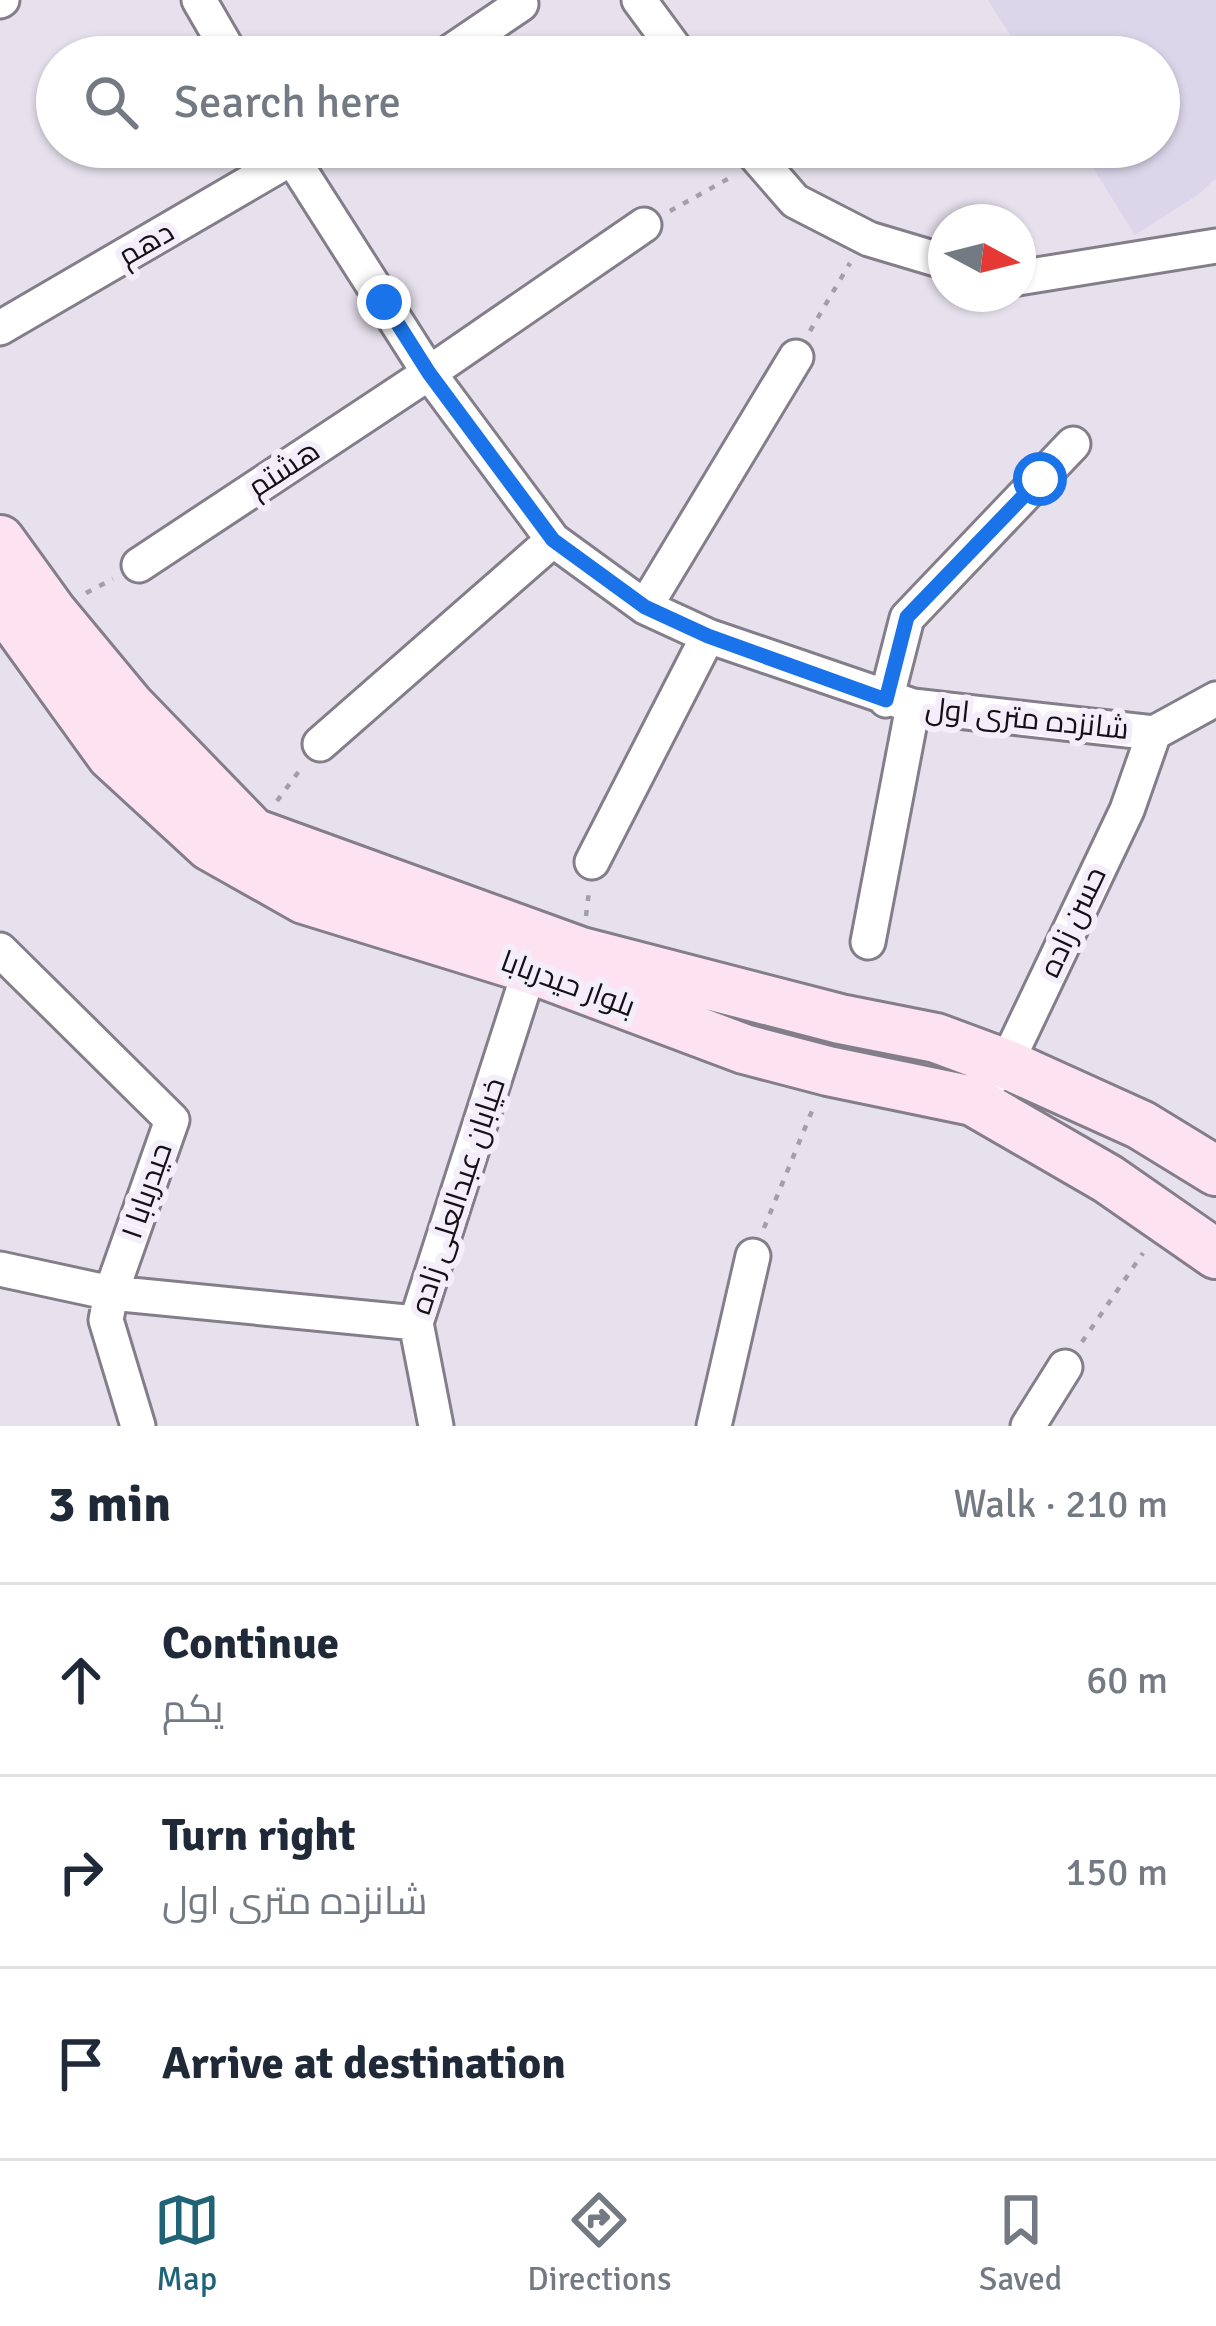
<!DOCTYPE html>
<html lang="en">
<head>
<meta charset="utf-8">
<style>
  body { margin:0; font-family:Signika,Cairo,sans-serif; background:#f6f6f7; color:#1f2937 }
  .compass { position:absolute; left:928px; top:204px; width:108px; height:108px; border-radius:50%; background:#fff; box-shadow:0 3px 9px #0004; rotate:97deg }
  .stop { position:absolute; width:36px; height:36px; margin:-27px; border:9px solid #1a73e8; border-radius:50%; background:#fff }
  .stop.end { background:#1a73e8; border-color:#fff; box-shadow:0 3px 12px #0008 }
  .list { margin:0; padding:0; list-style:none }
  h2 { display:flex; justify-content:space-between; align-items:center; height:156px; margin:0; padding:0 48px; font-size:51px }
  h2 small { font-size:39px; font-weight:400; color:#747a83 }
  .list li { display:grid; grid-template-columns:78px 1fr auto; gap:36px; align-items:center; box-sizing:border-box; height:192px; padding:0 48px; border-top:3px solid #e0e1e3 }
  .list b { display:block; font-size:45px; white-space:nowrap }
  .list p { margin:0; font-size:39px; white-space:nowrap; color:#747a83 }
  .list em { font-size:39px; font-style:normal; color:#747a83 }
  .icon { flex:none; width:66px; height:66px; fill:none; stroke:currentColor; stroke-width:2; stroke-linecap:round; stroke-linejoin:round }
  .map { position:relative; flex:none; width:1216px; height:1426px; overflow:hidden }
  .search { position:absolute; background:#fff; box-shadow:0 3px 9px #0004; left:36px; right:36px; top:36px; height:132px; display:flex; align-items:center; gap:30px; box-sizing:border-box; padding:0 42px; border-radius:66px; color:#747a83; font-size:45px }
  .sheet { height:732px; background:#fff }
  nav { display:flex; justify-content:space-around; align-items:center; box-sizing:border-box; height:168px; border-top:3px solid #e0e1e3; background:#fff; font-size:33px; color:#747a83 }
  nav a { display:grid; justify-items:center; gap:6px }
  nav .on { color:#206376 }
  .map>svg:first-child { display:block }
</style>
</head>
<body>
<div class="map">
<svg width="1216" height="1426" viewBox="0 0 1216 1426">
  <rect width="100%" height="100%" fill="#e6e1ed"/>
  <path fill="#dcd6eb" d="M988,0H1216V178L1199,194L1135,235L1080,147H1159V57H1024Z"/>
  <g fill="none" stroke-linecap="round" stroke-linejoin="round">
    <g stroke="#837e89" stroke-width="39">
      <path id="street" d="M199,0L232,57
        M639,0L681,57
        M0,1L2,0
        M443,57L521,4
        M285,147L429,373L553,540L645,607L708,636L913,706L1154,733L1216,699
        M748,147L795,201L869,239L946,262
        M1018,278L1216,246
        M0,328L309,148
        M139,565L429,373L644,225
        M645,607L796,357
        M886,700L907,618L1073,444
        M320,744L553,540
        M592,862L708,636
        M868,942L913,706
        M0,950L172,1120L111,1293L106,1320L138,1426
        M993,1078L1006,1064L1127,810L1154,733
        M0,1269L111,1293L416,1323
        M436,1426L416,1323L536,950
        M714,1426L753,1256
        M1028,1426L1065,1367"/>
    </g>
    <g stroke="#837e89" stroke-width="54">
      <path id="secondary" d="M0,540L52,612L130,706L253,833L581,952L840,1019L936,1038L1006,1064L1141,1125L1216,1171
        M0,601L111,755L210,846L304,899L531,969L744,1049L828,1071L973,1101L1108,1179L1216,1254"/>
    </g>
    <path stroke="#a39fa9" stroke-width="4.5" stroke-dasharray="6 9" stroke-linecap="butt" d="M670,211L733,176
      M810,331L850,263
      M86,593L113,579
      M277,801L302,767
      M586,916L589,891
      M764,1228L814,1106
      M1082,1342L1143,1253"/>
    <use href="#street" stroke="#fff" stroke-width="33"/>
    <use href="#secondary" stroke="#fde3f1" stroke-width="48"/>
  </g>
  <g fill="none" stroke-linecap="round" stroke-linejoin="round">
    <path stroke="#1a73e8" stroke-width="15" d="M384,302L429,373L553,540L645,607L708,636L886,700L907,617L1040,479"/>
  </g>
  <g text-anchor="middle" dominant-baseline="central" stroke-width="12" stroke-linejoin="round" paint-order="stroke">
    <g font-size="30" fill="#131115" stroke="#f3eefa">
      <text transform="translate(146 244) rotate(-30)">دهم</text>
      <text transform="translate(284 469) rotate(-33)">هشتم</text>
      <text transform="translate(1027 719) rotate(6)">شانزده متری اول</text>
      <text transform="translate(1073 922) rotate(-65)">حسن زاده</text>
      <text transform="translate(568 984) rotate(20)">بلوار حیدربابا</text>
      <text transform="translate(147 1191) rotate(-71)">حیدربابا ۱</text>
      <text transform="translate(458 1196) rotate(-72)">خیابان عبدالعلی زاده</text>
    </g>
  </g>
</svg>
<svg class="compass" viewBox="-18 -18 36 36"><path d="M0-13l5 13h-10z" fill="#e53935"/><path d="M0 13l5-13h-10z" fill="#747a83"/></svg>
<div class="stop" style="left:1040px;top:479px"></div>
<div class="stop end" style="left:384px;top:302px"></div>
<div class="search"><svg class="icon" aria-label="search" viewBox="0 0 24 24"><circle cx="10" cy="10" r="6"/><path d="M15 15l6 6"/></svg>Search here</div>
</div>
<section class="sheet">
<h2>3 min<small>Walk · 210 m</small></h2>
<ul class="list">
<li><svg class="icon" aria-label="ahead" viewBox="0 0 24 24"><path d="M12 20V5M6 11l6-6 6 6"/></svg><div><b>Continue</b><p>یکم</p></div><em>60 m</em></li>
<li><svg class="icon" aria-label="right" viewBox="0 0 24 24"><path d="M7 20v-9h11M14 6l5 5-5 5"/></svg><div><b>Turn right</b><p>شانزده متری اول</p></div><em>150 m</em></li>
<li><svg class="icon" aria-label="arrive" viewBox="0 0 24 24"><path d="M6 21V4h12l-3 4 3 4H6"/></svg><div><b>Arrive at destination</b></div></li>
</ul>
</section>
<nav>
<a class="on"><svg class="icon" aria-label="map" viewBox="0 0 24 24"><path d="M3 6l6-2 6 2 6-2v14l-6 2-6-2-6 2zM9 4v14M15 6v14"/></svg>Map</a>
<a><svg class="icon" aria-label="directions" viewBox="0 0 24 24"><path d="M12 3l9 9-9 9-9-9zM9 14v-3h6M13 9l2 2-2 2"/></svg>Directions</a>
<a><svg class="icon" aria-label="saved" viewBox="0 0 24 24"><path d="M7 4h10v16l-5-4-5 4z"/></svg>Saved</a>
</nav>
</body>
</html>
